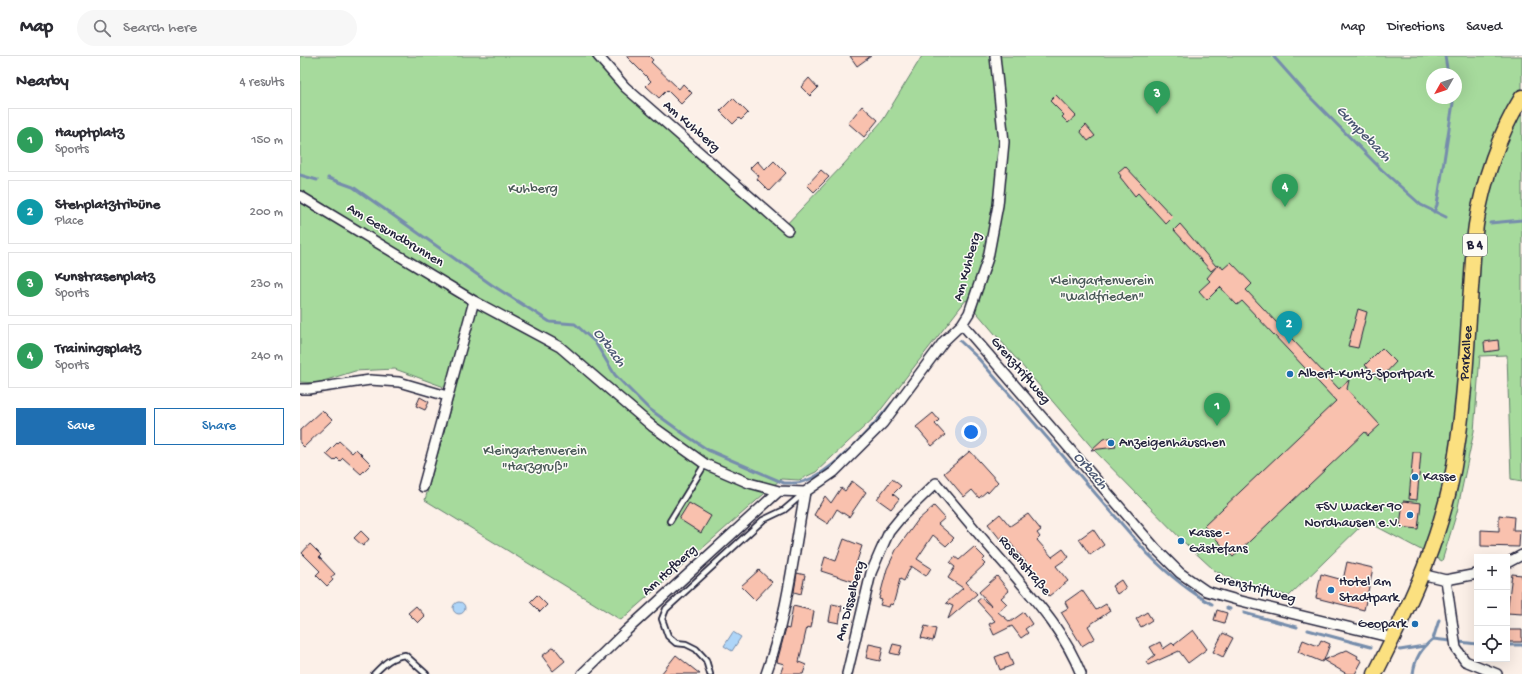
<!DOCTYPE html>
<html lang="en">
<head>
<meta charset="utf-8">
<style>
  body { margin:0; font-family:"Gochi Hand",sans-serif; background:#f7f7f7; color:#2b2b33 }
  .controls { position:absolute; right:12px; bottom:12px; display:grid; overflow:hidden; border-radius:0px; box-shadow:0 4px 16px #0002 }
  .controls button { width:36px; height:36px; display:grid; place-items:center; padding:0; border:0; border-bottom:1px solid #e1e1e2; background:#fff; color:#2b2b33; font:20px sans-serif }
  .compass { position:absolute; left:1126px; top:12px; width:36px; height:36px; border-radius:50%; background:#fff; box-shadow:0 4px 16px #0002; rotate:230deg }
  .you { position:absolute; left:671px; top:376px; width:14px; height:14px; margin:-10px; border:3px solid #fff; border-radius:50%; background:#1a73e8; box-shadow:0 0 0 6px #1a73e833 }
  .badge { display:grid; place-items:center; width:26px; height:26px; border-radius:50%; background:#1f6fb2; color:#fff; font-size:13px; font-weight:700 }
  .pin { position:absolute; translate:-50% -33px; filter:drop-shadow(0 1px 2px #0008) }
  .pin::after { content:''; position:absolute; top:21px; width:14px; height:12px; background:inherit; clip-path:polygon(0 0,100% 0,50% 100%) }
  .list { margin:0; padding:0; list-style:none }
  h2 { display:flex; justify-content:space-between; align-items:center; height:52px; margin:0; padding:0 16px; font-size:17px }
  h2 small { font-size:13px; font-weight:400; color:#7c7c81 }
  .list li { display:grid; grid-template-columns:26px 1fr auto; gap:12px; align-items:center; box-sizing:border-box; height:64px; margin:0 8px 8px; padding:0 8px; border:1px solid #e1e1e2; border-radius:0px }
  .list b { display:block; font-size:15px; white-space:nowrap }
  .list p { margin:0; font-size:13px; white-space:nowrap; color:#7c7c81 }
  .list em { font-size:13px; font-style:normal; color:#7c7c81 }
  .actions { display:flex; gap:8px; padding:12px 16px }
  .actions a { flex:1; padding:9px 0; border:1px solid #1f6fb2; border-radius:0px; text-align:center; font-size:14px; color:#1f6fb2 }
  .actions .main { background:#1f6fb2; color:#fff }
  .icon { flex:none; width:22px; height:22px; fill:none; stroke:currentColor; stroke-width:2; stroke-linecap:round; stroke-linejoin:round }
  .map { position:relative; flex:none; width:1222px; height:618px; overflow:hidden }
  header { display:flex; align-items:center; gap:24px; box-sizing:border-box; height:56px; padding:0 20px; background:#fff; border-bottom:1px solid #e1e1e2 }
  header strong { font-size:19px }
  nav { display:flex; gap:22px; margin-inline-start:auto; font-size:14px }
  .search { width:280px; height:36px; background:#f7f7f7; display:flex; align-items:center; gap:10px; box-sizing:border-box; padding:0 14px; border-radius:22px; color:#7c7c81; font-size:15px }
  main { display:flex }
  aside { flex:1; background:#fff }
  .map>svg:first-child { display:block }
</style>
</head>
<body>
<header>
<strong>Map</strong>
<div class="search"><svg class="icon" aria-label="search" viewBox="0 0 24 24"><circle cx="10" cy="10" r="6"/><path d="M15 15l6 6"/></svg>Search here</div>
<nav><a>Map</a><a>Directions</a><a>Saved</a></nav>
</header>
<main>
<aside>
<h2>Nearby<small>4 results</small></h2>
<ul class="list">
<li><span class="badge" style="background:#2e9e5b">1</span><div><b>Hauptplatz</b><p>Sports</p></div><em>150 m</em></li>
<li><span class="badge" style="background:#0f9aa8">2</span><div><b>Stehplatztribüne</b><p>Place</p></div><em>200 m</em></li>
<li><span class="badge" style="background:#2e9e5b">3</span><div><b>Kunstrasenplatz</b><p>Sports</p></div><em>230 m</em></li>
<li><span class="badge" style="background:#2e9e5b">4</span><div><b>Trainingsplatz</b><p>Sports</p></div><em>240 m</em></li>
</ul>
<div class="actions"><a class="main">Save</a><a>Share</a></div>
</aside>
<div class="map">
<svg width="1222" height="618" viewBox="0 0 1222 618">
  <rect width="100%" height="100%" fill="#fcf0e8"/>
  <filter id="ink" filterUnits="userSpaceOnUse"><feTurbulence type="fractalNoise" baseFrequency=".025" numOctaves="2"/><feDisplacementMap in="SourceGraphic" scale="8" xChannelSelector="R" yChannelSelector="G"/><feConvolveMatrix kernelMatrix="1 2 1 2 8 2 1 2 1" color-interpolation-filters="sRGB"/></filter>
  <g filter="url(#ink)">
    <path fill="#a6da9c" stroke="#647e6c" fill-rule="evenodd" d="M0,0H292L318,30L481,174L544,108L583,64L622,0H1222V425L1211,423L1207,299L1180,300L1174,375L1157,456L1142,505L1066,465L989,540L942,528L914,514L888,490L795,395L666,244L576,360L516,416L499,424L481,423L321,564L125,444L155,335L95,313L55,315L17,327L0,326ZM1132,18H1156V42H1132Z"/>
    <path fill="#aed5f8" stroke="#768dac" d="M153 552a6 6 0 1 1 12 0a6 6 0 1 1-12 0Z
      M433,576L441,581L432,595L424,590Z"/>
    <g fill="none" stroke-linecap="round" stroke-linejoin="round">
      <path stroke="#768dac" stroke-width="3" d="M973,0L1005,36L1082,114L1121,149L1146,161
        M1145,0L1148,18
        M0,119L17,124
        M28,122L53,131L192,229L250,266L275,268L295,286L315,319L348,352L384,378L408,394L484,427H491
        M1134,156L1137,149L1153,47L1152,42
        M1190,167L1222,164
        M660,285L678,302L847,497C867,517 887,535 912,548
        M493,427C523,429 574,369 592,347
        M927,552L930,553
        M944,557L997,571
        M1008,574L1071,591
        M1133,583L1139,564
        M1207,589H1222
        M1100,594L1124,590
        M1113,618C1115,602 1121,593 1133,583L1177,588"/>
    </g>
    <path fill="#f9c1ae" stroke="#22223b" d="M326,0H349L353,4L351,6L379,33L383,28L392,37L381,48L367,34L359,42L346,30L351,25Z
      M550,0H571L557,10Z
      M509,22L518,32L510,40L501,31Z
      M756,39L776,60L768,67L762,61L764,59L750,45Z
      M433,42L448,57L441,64L439,62L433,68L420,55Z
      M562,50L578,64L564,81L548,67Z
      M786,69L795,80L788,85L780,75Z
      M457,105L465,114L474,105L486,117L469,135L457,123L459,120L450,112Z
      M825,110L873,161L866,168L838,137L835,140L820,121L821,120L818,116Z
      M521,114L529,121L514,136L507,129Z
      M880,168L916,210L920,209L923,213L931,206L952,228L946,234L1039,333L1049,324L1047,333L1080,369L1068,380L1065,376L933,501L904,470L1036,345L942,245L937,249L920,231L907,244L899,235L910,225L907,222L916,211L911,215L874,174Z
      M1058,253L1067,256L1058,292L1048,290Z
      M1198,284L1199,294L1185,296L1184,286Z
      M1082,292L1096,306L1080,323L1065,309Z
      M120,341L129,346L125,354L116,350Z
      M22,354L32,364L4,391L0,387V374Z
      M633,357L639,364L635,368L645,379L632,390L616,371Z
      M814,381L816,391L791,394L803,383Z
      M39,385L52,397L56,393L71,408L61,418L43,402L40,405L37,402L34,405L26,398Z
      M670,395L698,426L688,437L687,435L679,442L672,434L664,441L644,417Z
      M1113,396H1121L1117,444L1109,443Z
      M592,423L601,430L593,438L599,443L591,453L577,443Z
      M552,425L566,436L549,461L537,453L528,468L514,459L525,440L531,447L541,432L545,435Z
      M1103,445L1121,447L1118,473L1100,471Z
      M389,447L411,460L401,477L379,463Z
      M634,450L645,462L638,468L654,482L646,490L633,479L617,503L631,512L626,520L611,510L604,525L600,523L593,549L590,548L589,551L580,549L582,544L579,543L587,513L596,494L618,464Z
      M700,458L710,470L728,458L741,474L737,477L740,481L737,484L752,501L763,493L769,501L756,510L768,525L749,540L724,510L727,508L704,479L700,483L688,468Z
      M1199,459L1214,461L1213,474H1220L1219,491L1181,490V474L1199,475Z
      M793,473L804,489L790,499L779,483Z
      M61,475L69,483L63,490L54,482Z
      M544,483L562,490L556,508L560,509L555,526L521,515L525,501L536,505Z
      M10,488L21,499L19,501L35,518L31,521L33,524L27,530L16,519L20,515L2,497Z
      M674,491L685,502L682,505L685,508L666,526L677,538L648,563L653,550L646,547L663,532L648,522L655,511L650,507L655,501L659,504Z
      M1047,506L1073,512L1064,554L1016,542L1021,518L1043,524Z
      M459,514L472,526L455,544L441,530Z
      M497,517L505,519L501,538L494,536Z
      M1212,518L1222,519V558L1207,557Z
      M697,520L709,535L701,542L707,548L698,556L710,566L724,556L732,568L725,573L728,577L721,582L712,570L694,579L689,568L695,565L677,545L681,542L691,550L679,536Z
      M821,524L826,532L817,538L812,530Z
      M782,534L796,554L806,548L810,555L788,570L795,582L782,590L761,556L768,552L765,546Z
      M237,539L247,549L240,556L230,546Z
      M532,548L542,550L539,567L529,565Z
      M116,550L125,560L118,567L108,557Z
      M493,550L514,555L511,572L507,571L499,606L506,609L503,618H480L484,608L477,606L486,572L489,573Z
      M917,554L927,557L924,567L914,564Z
      M847,556L852,564L841,571L836,563Z
      M625,570L636,573L633,585L621,582Z
      M893,574L907,593L888,607L879,595L848,609L846,606L855,599L850,591L860,586L863,593L872,587L875,590L874,589Z
      M1207,574H1222V586H1207Z
      M923,577L933,582L923,601L913,596Z
      M1003,584L1018,590L1021,584L1030,588L1024,604L1047,594L1058,600L1057,602L1062,605L1055,618H1047L1023,604L1022,606L998,596Z
      M569,588L583,591L580,605L566,602Z
      M593,588L602,590L599,599L590,597Z
      M254,591L265,605L253,615L242,600Z
      M708,596L713,609L700,614L695,601Z
      M376,599L386,607L400,618H361Z"/>
    <g fill="none" stroke-linecap="round" stroke-linejoin="round">
      <g stroke="#22223b" stroke-width="8">
        <path id="lane" d="M370,465L405,408
          M74,618C84,608 90,601 105,599L126,618
          M410,618L406,604L396,593L386,588L376,587L368,580L362,563L366,553L463,464L484,454L504,437"/>
      </g>
      <g stroke="#22223b" stroke-width="12">
        <path id="street" d="M298,0L325,31L488,174
          M0,140L174,245L260,291L352,370L405,408L449,427L479,435L505,436
          M662,268L856,493L880,517L906,535L937,544L1093,582
          M0,333H9L70,324L99,326L147,340
          M123,431L174,245
          M505,436L534,416L583,367L644,285L662,268L669,257L688,202L698,149L704,86L695,0
          M1207,507L1222,499
          M1121,518L1146,524L1177,518
          M1146,524L1156,592L1165,605L1197,618
          M282,618L326,575L479,435
          M466,618C487,560 494,497 505,436
          M547,618L571,517L580,496L589,476L602,460L636,427C660,456 684,485 709,513C737,546 765,577 781,618"/>
      </g>
      <g stroke="#22223b" stroke-width="17">
        <g id="primary">
          <path id="s1" d="M1075,618C1110,549 1145,475 1156,398C1165,343 1167,287 1171,232C1173,211 1173,189 1176,169C1183,125 1199,78 1222,41"/>
        </g>
      </g>
      <use href="#lane" stroke="#fdfcf7" stroke-width="4.5"/>
      <use href="#street" stroke="#fdfcf7" stroke-width="9"/>
      <use href="#primary" stroke="#fbe080" stroke-width="14"/>
    </g>
  </g>
  <g fill="#1f6fb2" stroke="#fdfcf7" stroke-width="1.5">
    <circle cx="990" cy="318" r="4"/>
    <circle cx="811" cy="387" r="4"/>
    <circle cx="1115" cy="421" r="4"/>
    <circle cx="1110" cy="459" r="4"/>
    <circle cx="881" cy="485" r="4"/>
    <circle cx="1031" cy="534" r="4"/>
    <circle cx="1115" cy="568" r="4"/>
  </g>
  <g text-anchor="middle" dominant-baseline="central" stroke-width="3" stroke-linejoin="round" paint-order="stroke">
    <rect fill="#fdfcf7" stroke="#646373" stroke-width="1" x="1163" y="178" width="24" height="22" rx="3"/>
    <g font-size="13" font-weight="bold" fill="#22223b">
      <text x="1175" y="189">B 4</text>
    </g>
    <g font-size="14" fill="#22223b" stroke="#fdfcf7">
      <text transform="translate(391 71) rotate(41)">Am Kuhberg</text>
      <text transform="translate(95 180) rotate(31)">Am Gesundbrunnen</text>
      <text transform="translate(668 211) rotate(-74)">Am Kuhberg</text>
      <text stroke="none"><textPath href="#s1" startOffset="337">Parkallee</textPath></text>
      <text transform="translate(720 315) rotate(49)">Grenztriftweg</text>
      <text transform="translate(724 510) rotate(50)">Rosenstraße</text>
      <text transform="translate(370 515) rotate(-42)">Am Hofberg</text>
      <text transform="translate(955 533) rotate(15)">Grenztriftweg</text>
      <text transform="translate(551 545) rotate(-75)">Am Disselberg</text>
    </g>
    <g font-size="14" fill="#4a5958" stroke="#fdfcf7">
      <text x="233" y="133">Kuhberg</text>
      <text x="802" y="225">Kleingartenverein<tspan x="802" dy="16">"Waldfrieden"</tspan></text>
      <text x="235" y="395">Kleingartenverein<tspan x="235" dy="16">"Harzgruß"</tspan></text>
    </g>
    <g font-size="14" fill="#22223b" stroke="#fdfcf7" text-anchor="start">
      <text x="998" y="318">Albert-Kuntz-Sportpark</text>
      <text x="819" y="387">Anzeigenhäuschen</text>
      <text x="1123" y="421">Kasse</text>
      <text x="1102" y="451" text-anchor="end">FSV Wacker 90<tspan x="1102" dy="16">Nordhausen e.V.</tspan></text>
      <text x="889" y="477">Kasse -<tspan x="889" dy="16">Gästefans</tspan></text>
      <text x="1039" y="526">Hotel am<tspan x="1039" dy="16">Stadtpark</tspan></text>
      <text x="1107" y="568" text-anchor="end">Geopark</text>
    </g>
    <g font-size="15" font-style="italic" fill="#4c5874" stroke="#fdfcf7">
      <text transform="translate(1063 78) rotate(46)">Gumpebach</text>
      <text transform="translate(309 292) rotate(53)">Orbach</text>
      <text transform="translate(790 415) rotate(49)">Orbach</text>
    </g>
  </g>
</svg>
<div class="controls">
<button>+</button>
<button>−</button>
<button><svg class="icon" aria-label="locate" viewBox="0 0 24 24"><circle cx="12" cy="12" r="6"/><path d="M12 2v4M12 18v4M2 12h4M18 12h4"/></svg></button>
</div>
<svg class="compass" viewBox="-18 -18 36 36"><path d="M0-13l5 13h-10z" fill="#e53935"/><path d="M0 13l5-13h-10z" fill="#7c7c81"/></svg>
<div class="you"></div>
<div class="pin badge" style="left:917px;top:370px;background:#2e9e5b">1</div>
<div class="pin badge" style="left:989px;top:288px;background:#0f9aa8">2</div>
<div class="pin badge" style="left:857px;top:58px;background:#2e9e5b">3</div>
<div class="pin badge" style="left:985px;top:151px;background:#2e9e5b">4</div>
</div>
</main>
</body>
</html>
